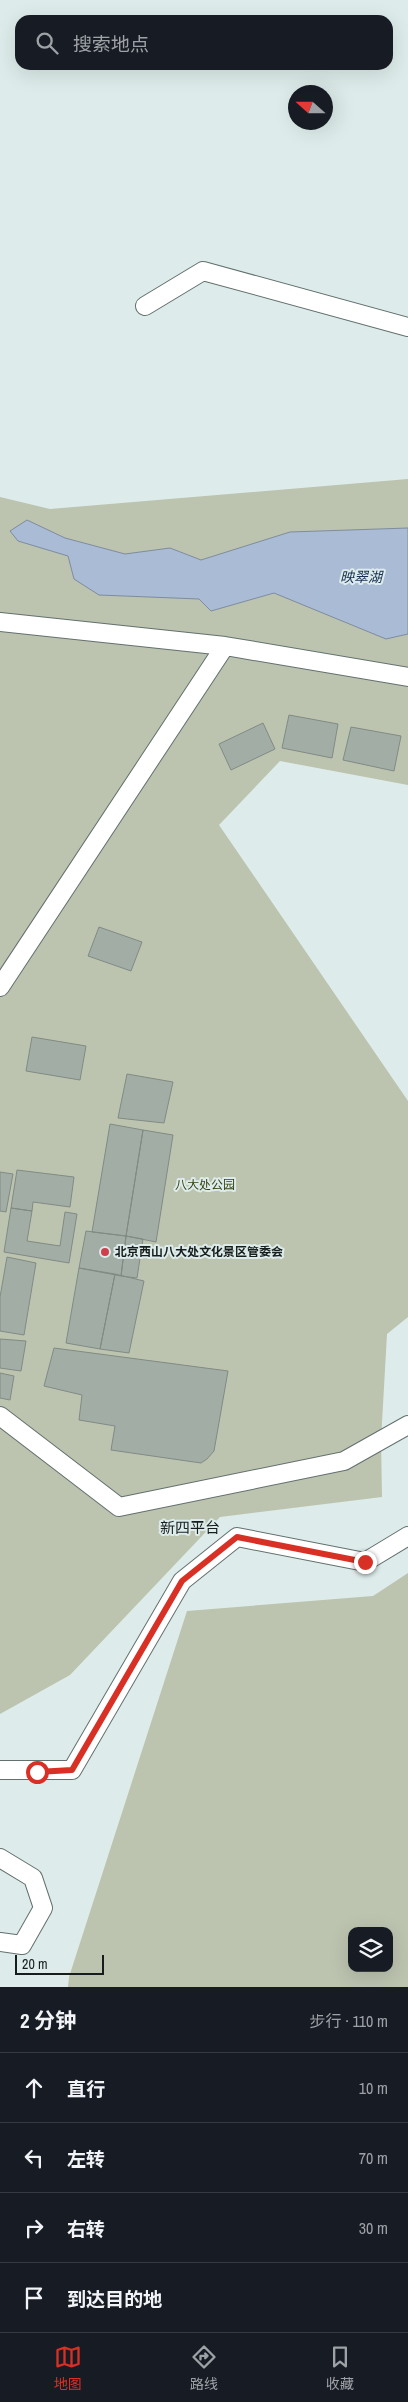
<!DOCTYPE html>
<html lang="zh">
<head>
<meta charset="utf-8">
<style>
  body { margin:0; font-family:"Archivo Narrow","Noto Sans SC",sans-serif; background:#242831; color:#f1f3f6 }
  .controls { position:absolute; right:15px; bottom:15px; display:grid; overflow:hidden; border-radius:10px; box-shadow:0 5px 20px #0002 }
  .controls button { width:45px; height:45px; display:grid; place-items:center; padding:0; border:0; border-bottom:1px solid #363941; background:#171b24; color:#f1f3f6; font:25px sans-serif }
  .compass { position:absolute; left:288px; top:85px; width:45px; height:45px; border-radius:50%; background:#171b24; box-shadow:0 5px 20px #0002; rotate:291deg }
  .scale { position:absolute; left:15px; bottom:12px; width:89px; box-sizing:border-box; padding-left:5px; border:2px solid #171d1c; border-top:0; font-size:14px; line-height:18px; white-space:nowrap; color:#171d1c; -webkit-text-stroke:4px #ddecea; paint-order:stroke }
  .stop { position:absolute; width:15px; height:15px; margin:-11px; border:4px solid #d93025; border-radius:50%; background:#fff }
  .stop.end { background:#d93025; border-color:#fff; box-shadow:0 1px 5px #0008 }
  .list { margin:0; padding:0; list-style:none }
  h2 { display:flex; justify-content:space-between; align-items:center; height:65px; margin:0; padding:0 20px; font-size:21px }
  h2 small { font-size:16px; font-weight:400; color:#9ea1a6 }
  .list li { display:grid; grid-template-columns:32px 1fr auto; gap:15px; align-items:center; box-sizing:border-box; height:70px; padding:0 20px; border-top:1px solid #363941 }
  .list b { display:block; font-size:19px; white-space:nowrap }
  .list em { font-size:16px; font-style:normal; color:#9ea1a6 }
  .icon { flex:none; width:28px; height:28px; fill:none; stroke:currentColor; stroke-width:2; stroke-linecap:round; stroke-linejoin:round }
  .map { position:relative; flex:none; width:408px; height:1987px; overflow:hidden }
  .search { position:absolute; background:#171b24; box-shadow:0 5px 20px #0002; left:15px; right:15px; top:15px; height:55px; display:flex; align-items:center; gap:12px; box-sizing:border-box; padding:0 18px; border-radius:15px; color:#9ea1a6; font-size:19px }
  .sheet { height:345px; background:#171b24 }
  nav { display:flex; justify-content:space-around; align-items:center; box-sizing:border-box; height:70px; border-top:1px solid #363941; background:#171b24; font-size:14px; color:#9ea1a6 }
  nav a { display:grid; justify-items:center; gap:2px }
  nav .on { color:#d93025 }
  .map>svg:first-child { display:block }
</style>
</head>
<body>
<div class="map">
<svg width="408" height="1987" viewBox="0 0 408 1987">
  <rect width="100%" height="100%" fill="#ddecea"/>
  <path fill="#bcc3af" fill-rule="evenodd" d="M408,479V785L280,761L219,825L408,1101V1317L387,1334L381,1440L382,1497L220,1517L70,1675L0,1714V497L50,509Z
    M408,1573V1987H68L69,1977L187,1611L373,1596ZM352,1931H389V1968H352Z"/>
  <path fill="#aabbd5" stroke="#7e8c9e" d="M27,520L65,538L125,554L170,548L201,560L290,532L408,528V634L386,639L274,593L211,611L199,599L99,595L74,579L68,556L18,541L10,531Z"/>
  <path fill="#a2ada6" stroke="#818b84" d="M289,715L338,724L332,758L282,748Z
    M263,723L275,749L231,770L219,744Z
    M351,727L401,736L394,771L343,760Z
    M99,927L142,942L131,971L88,956Z
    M32,1037L86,1046L80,1080L26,1071Z
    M127,1074L173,1082L164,1123L118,1118Z
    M110,1124L143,1130L126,1236L92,1232Z
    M143,1130L173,1135L156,1242L126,1236Z
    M17,1170L74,1177L70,1207L33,1202L32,1211L11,1208Z
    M0,1172L13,1174L6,1212L0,1211Z
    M11,1208L32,1211L27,1241L60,1246L65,1212L77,1214L69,1263L4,1252Z
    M86,1231L126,1236L121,1276L79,1268Z
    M126,1236L143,1239L137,1278L121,1276Z
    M7,1257L36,1263L24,1335L0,1331V1297Z
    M79,1268L115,1274L100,1349L66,1343Z
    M115,1274L144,1281L129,1353L100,1349Z
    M0,1339L26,1341L21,1371L0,1368Z
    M54,1348L228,1371L214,1451L207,1459L201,1463L111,1450L115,1426L79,1420L82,1395L44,1386Z
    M0,1373L14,1376L10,1400L0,1398Z"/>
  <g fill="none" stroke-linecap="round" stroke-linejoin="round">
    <g stroke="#63706e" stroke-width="20">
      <path id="service" d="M145,306L203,271L408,327
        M0,622L225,646L408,677
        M0,987L225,646
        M0,1416L119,1507L344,1461L408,1425
        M0,1770H72L182,1581L237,1537L365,1562L408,1536
        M0,1858L33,1878L43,1908L22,1945L0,1942"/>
    </g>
    <use href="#service" stroke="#fff" stroke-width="18"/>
  </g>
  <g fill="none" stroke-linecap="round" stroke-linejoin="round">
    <path stroke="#d93025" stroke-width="6" d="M37,1772L72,1770L182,1581L237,1537L365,1562"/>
  </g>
  <circle fill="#cf3e4c" stroke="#ddecea" stroke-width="2" cx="105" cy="1252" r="5"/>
  <g text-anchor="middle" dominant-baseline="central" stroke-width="4" stroke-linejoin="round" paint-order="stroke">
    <g font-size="12" fill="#35400f" stroke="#ddecea">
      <text x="205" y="1185">八大处公园</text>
    </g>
    <g font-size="12" font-weight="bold" fill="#171d1c" stroke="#ddecea" text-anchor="start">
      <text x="115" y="1252">北京西山八大处文化景区管委会</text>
    </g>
    <g font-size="14" font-style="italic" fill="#162f52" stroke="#ddecea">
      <text x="361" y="577">映翠湖</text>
    </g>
    <g font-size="15" fill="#171d1c" stroke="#ddecea">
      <text x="190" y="1527">新四平台</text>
    </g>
  </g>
</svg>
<div class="controls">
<button><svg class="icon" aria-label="layers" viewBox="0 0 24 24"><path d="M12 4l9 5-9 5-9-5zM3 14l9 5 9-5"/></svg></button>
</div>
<svg class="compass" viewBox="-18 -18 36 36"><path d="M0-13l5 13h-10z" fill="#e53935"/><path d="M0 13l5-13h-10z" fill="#9ea1a6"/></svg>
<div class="scale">20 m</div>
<div class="stop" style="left:37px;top:1772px"></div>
<div class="stop end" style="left:365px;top:1562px"></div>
<div class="search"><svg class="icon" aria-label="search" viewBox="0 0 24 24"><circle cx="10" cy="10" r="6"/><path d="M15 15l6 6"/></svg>搜索地点</div>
</div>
<section class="sheet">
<h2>2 分钟<small>步行 · 110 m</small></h2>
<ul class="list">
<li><svg class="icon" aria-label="ahead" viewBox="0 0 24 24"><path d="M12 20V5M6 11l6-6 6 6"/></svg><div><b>直行</b></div><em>10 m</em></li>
<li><svg class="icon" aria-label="left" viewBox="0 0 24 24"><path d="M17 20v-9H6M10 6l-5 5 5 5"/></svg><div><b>左转</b></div><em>70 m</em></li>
<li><svg class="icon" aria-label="right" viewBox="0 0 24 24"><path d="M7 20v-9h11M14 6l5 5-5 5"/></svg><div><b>右转</b></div><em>30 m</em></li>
<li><svg class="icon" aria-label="arrive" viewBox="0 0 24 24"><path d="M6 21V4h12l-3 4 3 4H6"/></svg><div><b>到达目的地</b></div></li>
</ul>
</section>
<nav>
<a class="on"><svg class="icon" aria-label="map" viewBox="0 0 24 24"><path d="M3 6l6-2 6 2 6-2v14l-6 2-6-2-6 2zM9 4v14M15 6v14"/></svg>地图</a>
<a><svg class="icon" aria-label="directions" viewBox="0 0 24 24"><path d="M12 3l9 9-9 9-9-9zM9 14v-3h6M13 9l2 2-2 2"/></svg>路线</a>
<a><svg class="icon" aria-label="saved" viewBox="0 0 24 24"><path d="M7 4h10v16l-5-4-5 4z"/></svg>收藏</a>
</nav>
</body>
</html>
